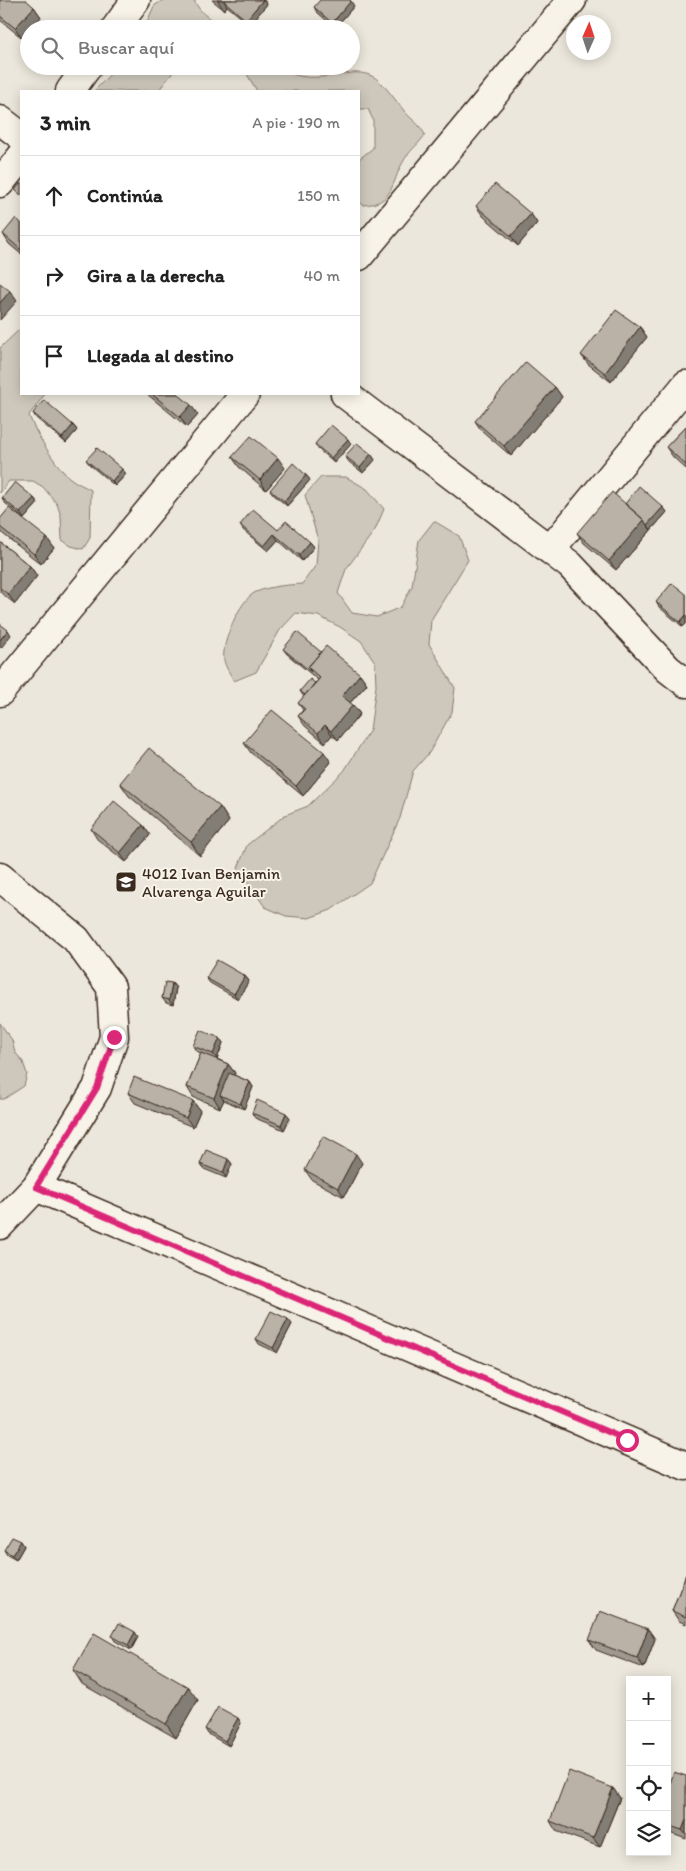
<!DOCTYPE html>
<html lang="es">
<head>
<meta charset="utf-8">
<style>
  body { margin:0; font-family:Itim,sans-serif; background:#f2f2f2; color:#222 }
  .controls { position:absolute; right:15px; bottom:15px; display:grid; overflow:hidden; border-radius:0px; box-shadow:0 2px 12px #0003 }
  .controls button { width:45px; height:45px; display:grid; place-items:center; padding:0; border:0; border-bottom:1px solid #e0e0e0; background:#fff; color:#222; font:25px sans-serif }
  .compass { position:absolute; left:566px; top:15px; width:45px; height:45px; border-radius:50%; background:#fff; box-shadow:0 2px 12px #0003; rotate:3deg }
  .stop { position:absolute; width:15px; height:15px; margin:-11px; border:4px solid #db2777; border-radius:50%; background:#fff }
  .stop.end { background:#db2777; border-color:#fff; box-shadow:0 1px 5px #0008 }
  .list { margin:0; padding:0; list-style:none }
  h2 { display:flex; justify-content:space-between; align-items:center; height:65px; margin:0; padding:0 20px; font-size:21px }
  h2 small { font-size:16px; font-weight:400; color:#767676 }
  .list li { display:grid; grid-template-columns:32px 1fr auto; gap:15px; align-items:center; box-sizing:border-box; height:80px; padding:0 20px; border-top:1px solid #e0e0e0 }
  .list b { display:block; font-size:19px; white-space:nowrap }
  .list em { font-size:16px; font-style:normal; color:#767676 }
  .icon { flex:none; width:28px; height:28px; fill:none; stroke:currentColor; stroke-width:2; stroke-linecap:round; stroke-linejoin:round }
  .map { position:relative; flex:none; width:686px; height:1871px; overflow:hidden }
  .search { position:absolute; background:#fff; box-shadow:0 2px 12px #0003; left:20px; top:20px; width:340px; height:55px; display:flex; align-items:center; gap:12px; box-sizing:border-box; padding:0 18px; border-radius:28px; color:#767676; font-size:19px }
  .panel { position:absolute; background:#fff; box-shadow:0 2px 12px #0003; left:20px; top:90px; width:340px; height:305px; border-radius:0px }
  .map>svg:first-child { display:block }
</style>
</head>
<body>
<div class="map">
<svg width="686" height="1871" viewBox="0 0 686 1871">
  <rect width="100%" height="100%" fill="#ece7dc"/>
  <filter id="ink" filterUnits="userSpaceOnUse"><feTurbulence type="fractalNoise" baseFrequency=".02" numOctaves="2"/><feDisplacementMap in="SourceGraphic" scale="10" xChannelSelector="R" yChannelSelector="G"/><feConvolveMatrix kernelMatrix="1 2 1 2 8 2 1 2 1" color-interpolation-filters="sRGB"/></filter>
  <g filter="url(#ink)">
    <path fill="#cec8bc" stroke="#84796d" d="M163,0H194C200,14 213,21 225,29H144L154,6Z
      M118,66H178L158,91H94Z
      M242,66H289L292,74C312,81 332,75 352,73C361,72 371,74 378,80C388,89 396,101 405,112C413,121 419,123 425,135C418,145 408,152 403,162C391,183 394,204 363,205L359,201V159L373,148V120L368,109H359V91H257Z
      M21,328V394H45L29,415C34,431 57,468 70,478C76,483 84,486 91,490L90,538L83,549L71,546L62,540L61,516L57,504L43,487L33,481H9L0,493V348Z
      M321,477H346L367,489L384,509L375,530L346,569L338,593L352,613L377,617L401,607L412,586L419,540L434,521L459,536L468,560L431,620L429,644L455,688L452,712L429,753L413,771L400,818L370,883L331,910L309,918L286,916L265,907L238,868L247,845L285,815L308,806L344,771L370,730L376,686L375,662L361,641L340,627L318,616L296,613L280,630L256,672L234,681C231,675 225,667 224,660C221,643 240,599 256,592C271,586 287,585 302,584L316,565L318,540L305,495Z
      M0,1023L12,1040L15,1052L23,1062L27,1074L24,1086L4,1099H0Z"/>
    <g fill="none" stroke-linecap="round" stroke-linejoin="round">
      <g stroke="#3b2a1e" stroke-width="31">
        <path id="street" d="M115,29L136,0
          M70,91L88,66
          M0,120L21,136
          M0,183L21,157
          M359,256L572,0
          M345,394L570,565L668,669L686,683
          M550,550L686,385
          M0,692L245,394
          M0,877L76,939L111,987L114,1037L97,1088L36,1187L0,1225
          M36,1187L686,1466"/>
      </g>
      <use href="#street" stroke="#f7f3e8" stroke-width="28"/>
    </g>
    <path fill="#a09990" stroke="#3b2a1e" d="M0,0L34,7L41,17L22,38L0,20Z
      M212,0H264L267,4L250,25L227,6L224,10Z
      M354,6L335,28L317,12L314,7Z
      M476,206L531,214L537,223L518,246L483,216Z
      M21,223V254L9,244L3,234Z
      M640,327L647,337L611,382L588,364L581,355Z
      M555,387L562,397L511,456L481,430L475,421Z
      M147,394H178L198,415L187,427Z
      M33,413L73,425L77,430L66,443L36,418Z
      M686,426V469L673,457L666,447Z
      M315,444H351L334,463L318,449Z
      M371,454L375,460L363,473L349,462L345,456Z
      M232,457L285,468L266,490L239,467Z
      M86,460L122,469L126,474L115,486L90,465Z
      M306,475L310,480L287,506L274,495L270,490Z
      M2,498H34L38,503L24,519L5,503Z
      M625,504L663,507L667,512L616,570L584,543L577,533Z
      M0,519L47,538L54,548L41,564L3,534L0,529Z
      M240,525L278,530L310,542L314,547L302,561L278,540L268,551L243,530Z
      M0,542L30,566L37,576L15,604L0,592Z
      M686,594V624L683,627L659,607L656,602Z
      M283,649L321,652L360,674L367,684L350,703L353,705L360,714L338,740L332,735L325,743L305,726L298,716L303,710L298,703L304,697L300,691L315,683L318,680L287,654Z
      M244,743L331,762L303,796L251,753Z
      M120,783L220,807L229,821L200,856L129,796Z
      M143,825L150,835L126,862L97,839L91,829Z
      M245,976L249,981L238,999L210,983L206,978Z
      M172,983L176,988L173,1005L166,1003L162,998Z
      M220,1038L223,1043L217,1059L228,1064L235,1073L234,1075L250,1082L253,1087L244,1109L224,1100L220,1108L193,1097L187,1087L201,1053L196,1051L193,1046Z
      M128,1093L193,1101L200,1111L193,1127L135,1103Z
      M252,1113H286L290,1118L284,1130L255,1118Z
      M228,1159L232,1164L226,1178L204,1169L200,1164Z
      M362,1163L344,1197L312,1180L305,1170Z
      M292,1324L277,1353L259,1344L256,1339Z
      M21,1541L24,1546L16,1560L7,1555L4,1550Z
      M686,1574V1624L679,1621L672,1611Z
      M648,1629L655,1639L644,1668L596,1650L589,1640Z
      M135,1632L138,1637L131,1650L115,1641L112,1636Z
      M73,1670L198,1700L176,1738L82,1684Z
      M238,1718L241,1723L229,1746L208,1734L205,1729Z
      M686,1776V1839L667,1832V1793Z
      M613,1788L620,1798L600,1847L556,1831L550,1821Z"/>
    <path fill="#827d75" stroke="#3b2a1e" d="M217,0H232L224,1L227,6L224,10Z
      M263,0H264L267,4L250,25L246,20Z
      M351,1L354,6L335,28L332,23Z
      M34,7L41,17L30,29H29V30L22,38L15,28Z
      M531,214L537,223L518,246L511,236Z
      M10,291L17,301L0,320V303Z
      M640,327L647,337L611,382L605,373Z
      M555,387L562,397L511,456L504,446Z
      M191,405L198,415L187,427L180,417Z
      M73,425L77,430L66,443L62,438Z
      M348,439L351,444L334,463L331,458Z
      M371,454L375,460L363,473L360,468Z
      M278,458L285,468L266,490L260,480Z
      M122,469L126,474L115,486L112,481Z
      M306,475L310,480L287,506L284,501Z
      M34,498L38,503L24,519L20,513Z
      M663,507L667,512L651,530L647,525Z
      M644,520L651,530L616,570L609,561Z
      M274,534L278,540L268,551L264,546Z
      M47,538L54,548L41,564L34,554Z
      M310,542L314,547L302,561L299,555Z
      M30,566L37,576L15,604L8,594Z
      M686,615V624L683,627L680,622Z
      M8,630L11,635L1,648L0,647V640Z
      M360,674L367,684L348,705L342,696Z
      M353,705L360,714L338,740L331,731Z
      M325,725L332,735L325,743L318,733Z
      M324,752L331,762L303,796L296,786Z
      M220,807L229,821L200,856L191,842Z
      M143,825L150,835L126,862L120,853Z
      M245,976L249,981L238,999L234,994Z
      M172,983L176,988L173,1005L169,1000Z
      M220,1038L223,1043L217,1059L213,1054Z
      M228,1064L235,1073L225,1097L220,1095L224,1100L220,1108L214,1098Z
      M250,1082L253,1087L244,1109L240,1104Z
      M193,1101L200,1111L193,1127L186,1118Z
      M286,1113L290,1118L284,1130L281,1125Z
      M356,1154L362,1163L344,1197L338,1188Z
      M228,1159L232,1164L226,1178L223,1173Z
      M288,1319L292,1324L277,1353L273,1348Z
      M21,1541L24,1546L16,1560L12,1555Z
      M648,1629L655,1639L644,1668L637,1658Z
      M135,1632L138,1637L131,1650L128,1645Z
      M188,1687L198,1700L176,1738L166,1724Z
      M238,1718L241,1723L229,1746L225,1741Z
      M613,1788L620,1798L600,1847L593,1838Z
      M686,1820V1835L682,1830Z"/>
    <path fill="#bab2a7" stroke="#3b2a1e" d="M0,0H26L34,7L15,28L0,16Z
      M224,0H263L246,20L224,1Z
      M320,0H350L351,1L332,23L314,7Z
      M21,183V195L15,190Z
      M495,184L531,214L511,236L476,206Z
      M16,218L21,223V250L3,234Z
      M0,283L10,291L0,303Z
      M616,310L640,327L605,373L581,355Z
      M526,362L555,387L504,446L475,421Z
      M152,394H178L191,405L180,417Z
      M44,400L73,425L62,438L33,413Z
      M331,425L348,439L331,458L315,444Z
      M686,426V465L666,447Z
      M251,436L278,458L260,480L232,457Z
      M357,443L371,454L360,468L345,456Z
      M97,448L122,469L112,481L86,460Z
      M293,463L306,475L284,501L270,490Z
      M15,482L34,498L20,513L2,498Z
      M639,486L663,507L647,525L644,520L625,504Z
      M612,492L644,520L609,561L577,533Z
      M9,508L47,538L34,554L0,527V519Z
      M253,509L278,530L286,521L310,542L299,555L274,534L264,546L240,525Z
      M0,542L30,566L8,594L0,588Z
      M672,583L686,594V615L680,622L656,602Z
      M0,624L8,630L0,640Z
      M297,632L321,652L308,667L311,672L283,649Z
      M326,646L360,674L342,696L353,705L331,731L325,725L318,733L298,716L305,709L298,703L320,678L308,667Z
      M310,679L315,683L305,695L300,691Z
      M272,710L324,752L296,786L244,743Z
      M149,748L220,807L191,842L120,783Z
      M114,801L143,825L120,853L91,829Z
      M217,960L245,976L234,994L206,978Z
      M165,982L172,983L169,1000L162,998Z
      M200,1030L220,1038L213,1054L193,1046Z
      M201,1053L228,1064L214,1098L187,1087Z
      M229,1073L250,1082L240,1104L220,1095Z
      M134,1077L193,1101L186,1118L128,1093Z
      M257,1100L286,1113L281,1125L252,1113Z
      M323,1136L356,1154L338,1188L305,1170Z
      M206,1150L228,1159L223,1173L200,1164Z
      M271,1311L288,1319L273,1348L256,1339Z
      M12,1537L21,1541L12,1555L4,1550Z
      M686,1574V1617L672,1611Z
      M600,1611L648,1629L637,1658L589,1640Z
      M119,1623L135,1632L128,1645L112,1636Z
      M94,1633L188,1687L166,1724L73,1670Z
      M218,1707L238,1718L225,1741L205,1729Z
      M569,1771L613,1788L593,1838L550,1821Z
      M674,1772L686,1776V1820L682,1830L667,1825V1793Z"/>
  </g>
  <g fill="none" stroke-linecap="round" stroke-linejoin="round" filter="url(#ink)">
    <path stroke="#db2777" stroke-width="6" d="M114,1037L97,1088L36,1187L627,1440"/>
  </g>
  <defs>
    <g id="school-square" transform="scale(1.125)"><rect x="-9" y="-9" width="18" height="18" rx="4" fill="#3b2a1e" stroke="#f7f3e8"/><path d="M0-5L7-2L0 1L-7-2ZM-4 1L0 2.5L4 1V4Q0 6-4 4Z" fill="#fff"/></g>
  </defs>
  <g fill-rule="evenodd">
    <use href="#school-square" x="126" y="882"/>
  </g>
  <g text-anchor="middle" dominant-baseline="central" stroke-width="4" stroke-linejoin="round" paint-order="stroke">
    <g font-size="16" fill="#3b2a1e" stroke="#f7f3e8" text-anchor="start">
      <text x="142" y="873">4012 Ivan Benjamin<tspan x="142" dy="18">Alvarenga Aguilar</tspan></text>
    </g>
  </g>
</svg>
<div class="controls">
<button>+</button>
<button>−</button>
<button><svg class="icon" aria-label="locate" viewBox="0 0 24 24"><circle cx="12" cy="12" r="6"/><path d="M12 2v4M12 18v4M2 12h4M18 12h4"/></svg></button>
<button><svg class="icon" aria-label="layers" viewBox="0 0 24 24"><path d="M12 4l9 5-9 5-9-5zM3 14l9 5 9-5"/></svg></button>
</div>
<svg class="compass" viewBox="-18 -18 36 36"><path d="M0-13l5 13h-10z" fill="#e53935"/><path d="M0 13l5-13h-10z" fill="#767676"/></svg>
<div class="stop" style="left:627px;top:1440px"></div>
<div class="stop end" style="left:114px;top:1037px"></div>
<div class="search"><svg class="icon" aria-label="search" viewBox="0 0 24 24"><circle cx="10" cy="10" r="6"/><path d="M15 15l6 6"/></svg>Buscar aquí</div>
<section class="panel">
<h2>3 min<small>A pie · 190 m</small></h2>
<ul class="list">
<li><svg class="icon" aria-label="ahead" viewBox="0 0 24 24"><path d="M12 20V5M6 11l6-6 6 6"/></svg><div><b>Continúa</b></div><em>150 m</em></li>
<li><svg class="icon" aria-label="right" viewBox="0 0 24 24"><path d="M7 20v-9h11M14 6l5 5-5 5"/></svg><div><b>Gira a la derecha</b></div><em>40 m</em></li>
<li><svg class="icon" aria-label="arrive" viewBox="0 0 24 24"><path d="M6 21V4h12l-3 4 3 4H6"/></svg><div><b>Llegada al destino</b></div></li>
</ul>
</section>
</div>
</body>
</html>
